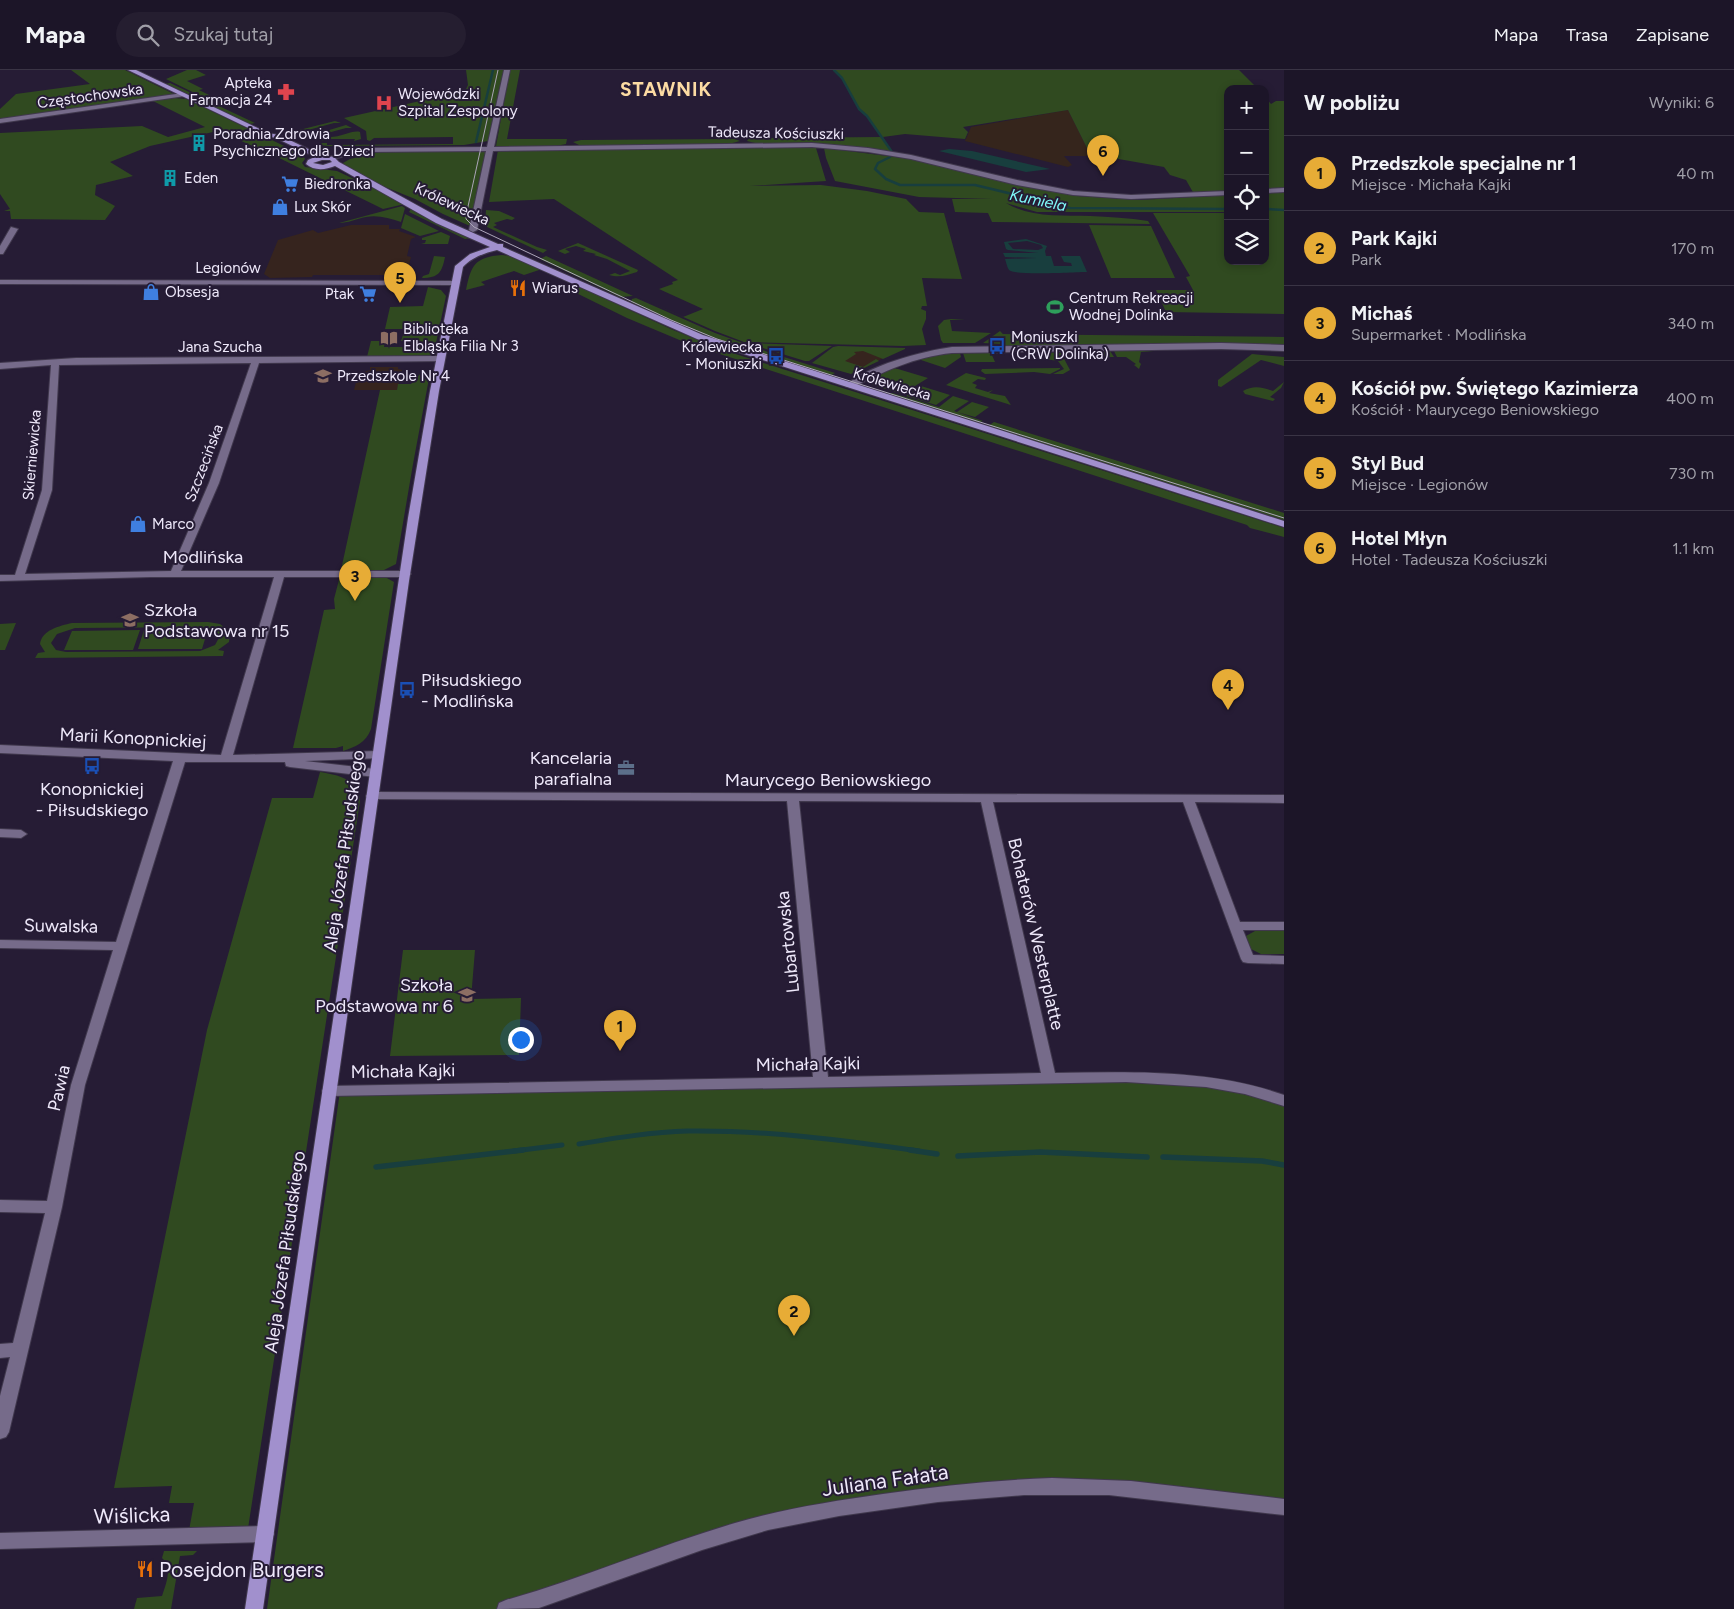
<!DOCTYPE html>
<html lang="pl">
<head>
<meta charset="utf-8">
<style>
  body { margin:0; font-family:Figtree,sans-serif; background:#251e30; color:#f1f3f6 }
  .controls { position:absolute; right:15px; top:15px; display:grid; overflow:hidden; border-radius:10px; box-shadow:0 2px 8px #0003 }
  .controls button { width:45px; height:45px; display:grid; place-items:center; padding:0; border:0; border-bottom:1px solid #3a3445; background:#1c1528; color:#f1f3f6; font:25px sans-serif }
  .you { position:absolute; left:520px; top:969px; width:18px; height:18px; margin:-12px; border:4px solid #fff; border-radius:50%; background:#1a73e8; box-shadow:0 0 0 8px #1a73e833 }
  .badge { display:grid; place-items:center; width:32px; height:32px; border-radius:50%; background:#e7ac36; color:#111; font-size:16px; font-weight:700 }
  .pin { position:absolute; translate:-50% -41px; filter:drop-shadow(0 1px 2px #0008) }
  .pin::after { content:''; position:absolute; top:26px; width:18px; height:15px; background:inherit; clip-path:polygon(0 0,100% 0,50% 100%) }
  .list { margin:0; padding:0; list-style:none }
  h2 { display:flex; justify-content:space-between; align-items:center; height:65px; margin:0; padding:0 20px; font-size:21px }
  h2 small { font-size:16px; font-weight:400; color:#a09fa8 }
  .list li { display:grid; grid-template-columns:32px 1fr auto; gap:15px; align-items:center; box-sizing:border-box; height:75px; padding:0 20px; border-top:1px solid #3a3445 }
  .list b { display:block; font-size:19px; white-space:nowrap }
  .list p { margin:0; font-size:16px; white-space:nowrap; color:#a09fa8 }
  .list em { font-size:16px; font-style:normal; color:#a09fa8 }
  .icon { flex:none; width:28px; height:28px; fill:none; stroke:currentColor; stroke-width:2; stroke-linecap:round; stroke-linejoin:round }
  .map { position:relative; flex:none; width:1284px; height:1539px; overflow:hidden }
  header { display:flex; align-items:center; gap:30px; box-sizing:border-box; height:70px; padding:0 25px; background:#1c1528; border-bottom:1px solid #3a3445 }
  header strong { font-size:24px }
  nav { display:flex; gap:28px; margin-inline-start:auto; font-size:18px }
  .search { width:350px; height:45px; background:#251e30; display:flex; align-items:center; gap:12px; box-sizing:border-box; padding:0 18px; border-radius:28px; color:#a09fa8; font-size:19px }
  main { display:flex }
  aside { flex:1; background:#1c1528 }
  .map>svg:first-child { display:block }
</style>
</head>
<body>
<header>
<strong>Mapa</strong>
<div class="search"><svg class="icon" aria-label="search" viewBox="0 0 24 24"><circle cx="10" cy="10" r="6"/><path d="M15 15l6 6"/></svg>Szukaj tutaj</div>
<nav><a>Mapa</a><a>Trasa</a><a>Zapisane</a></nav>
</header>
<main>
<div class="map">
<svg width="1284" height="1539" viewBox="0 0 1284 1539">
  <rect width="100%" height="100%" fill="#261c35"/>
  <path fill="#35251c" d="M1068,40L1090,84L1086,86H1064L1072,95L1068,97L965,71L971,57Z"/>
  <path fill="#36241e" d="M351,155H389V159H400L399,161L416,167L411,169L407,186L411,187L408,198H394L392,205H313L312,207L270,208L264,204L278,170L313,160L318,163Z
    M856,279L887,286L863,299L835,291Z
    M370,297H398V299L402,300L397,320H354L358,304L370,300Z"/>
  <path fill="#304a20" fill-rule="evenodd" d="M71,0H125L174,24L0,50V39L16,24L90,14Z
    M187,0H196L206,5L187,11L203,19L199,20L221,31L213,32L166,9Z
    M466,0H504L488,71L464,75L329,76L319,75L321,73H327V75L453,74V67L374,68L370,71L367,70L366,61L344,48L465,21L468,15Z
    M510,0H520L507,69H567L566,74L556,76H496Z
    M834,0H1239L1258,19H1228V122L1194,124L1186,110L1170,105L1164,97L1090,84L1068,40L963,57L968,62L965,69L905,64L883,67L892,83L824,74L755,73L747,71L749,68L881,67L867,46L859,39L842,8Z
    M170,13L255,53L250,54L165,14Z
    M1265,27L1271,34L1276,31H1284V118L1265,119Z
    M175,28L186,29L303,85L305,89L302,93L305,97L337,101L413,137L437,153L470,168L465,169L409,142L412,137L405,134L383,139L271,84L230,66L213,62L150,76L110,92L133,106L96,115L95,125L115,136L105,150L11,149L10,141H4L10,139L0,124V63L142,56L168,67L205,57L153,31Z
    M335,51L341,53H334L308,60L316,64L346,55L352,58H346L320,65C335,72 351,59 360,62L361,69L354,71L355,69H328L321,71L299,60Z
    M735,69L740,71L729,74L581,76L573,72L581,70Z
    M813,76L816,78L826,111L750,116L821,115L867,121L906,129L919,142L944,143L962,209L922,208L927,236H922L921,239L926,241V249L922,259L926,275L903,276L744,272L715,261L638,227L683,247L703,239L659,219L673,214L672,212L678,210L554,129L489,132L498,80Z
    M824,78L911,89L1023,115L1077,126L1140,130L1228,125V142H1037L1006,133C1031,148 1061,145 1090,146C1109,147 1129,148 1148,151L1150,154L992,152L988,143L955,142L952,129H992L919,127L835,111L826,88Z
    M481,80L487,81L470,156L443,144L415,129L378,114L345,96L343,93L350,89L384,81Z
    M1284,122V244L1166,242L1156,220H1193L1186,207L1190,206L1153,143H1228V191H1265V143H1268L1265,142V123Z
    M402,136L405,138L401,152C389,148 378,145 366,147C356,149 348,153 339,153Z
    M486,140L499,141L515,148L512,150L507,149L494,153L497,155L493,157L537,177L542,175L537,177L547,180L543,183L485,156Z
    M405,144L439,161L420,166L401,158Z
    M1089,155L1151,156L1175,208H1111Z
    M441,162L450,166L448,174H421L425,173L426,170H422V168Z
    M578,173L638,200L637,202C627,205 620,208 609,205L615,203L620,205L630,201L607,189L594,185L596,184L583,181L586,179L576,176L565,179L570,182L565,184L558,181Z
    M502,185L511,186L542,199L524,205L514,201L481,212L485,215L466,220C471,196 474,187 502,185Z
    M434,186L445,187C442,202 439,208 422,208L423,206L429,204Z
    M546,186L633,226L620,227L540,189Z
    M573,214L673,260L726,281L1284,458V467L1250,458L1247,455L689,274L627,248L564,217Z
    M428,217L441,220L446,226L433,287H367L371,271H385L384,277H404L405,271H401L405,259H385L390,237L423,236Z
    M636,228L715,263L768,282L835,303L830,306L706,266L631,232L632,229Z
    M951,249L965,250H950L952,261L991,263L975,273H943L941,270L938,256L944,250Z
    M1000,261L1003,264L1284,267V276L1004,277L1003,274L983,273Z
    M747,273L832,276L809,291H805Z
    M838,276L905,278V279L883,289L863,281L854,282L856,284L845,291L863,297L876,289L879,291L851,304L812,293L833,277Z
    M963,281L960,283L961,287L945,298L918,289L920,287Z
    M1070,281H1110L1114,287H1073Z
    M1114,281L1154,280V281L1141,282L1139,292L1141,294L1139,299L1134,295L1136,294L1126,287H1117Z
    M1041,282L1061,283L1070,300L1063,304H1053L1064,299L1058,291L1045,289Z
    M963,283H991L995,292H966Z
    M1252,284L1284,287V296L1261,290L1221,317L1218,316V310Z
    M893,298L898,299L928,308L902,324L873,315L868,309Z
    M982,299L1060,298V299L1050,304L1034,302L985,304L981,301Z
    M421,303H430L413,394L396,494L384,500H341L380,320H397L398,314H411Z
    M966,303L986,308L985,310L978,309L972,313L977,315L975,318L988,322L993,320L989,323L1005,326L1011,335L946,315Z
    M1284,312L1281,318L1270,327L1275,329L1273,331L1245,324L1243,321C1253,315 1262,317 1273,321Z
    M921,316L950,325L936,335L906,326Z
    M892,323L939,337L953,326L969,331L954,341L983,351L978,353L888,325Z
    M972,332L989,337L975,347L957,342Z
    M994,352L1284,443V450L988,356Z
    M340,506L385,507L394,512L371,659C366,673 355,677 343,681V676L336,678H293L324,540L335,539L334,529Z
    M208,552L220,554L230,562L229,572L218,580L224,581L223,586L35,588L38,583L45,582L40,574C42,560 59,556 72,553ZM201,557L214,559L220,566L215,575L200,581L66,582L56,580L51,573L57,564L75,558Z
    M16,553L5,580H0V554Z
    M208,559L202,579H138L144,560Z
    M140,560L133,580H64L72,561Z
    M320,702C338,705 359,709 360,731L247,1465L188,1466L194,1433H169L172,1416L114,1418L207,960L272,728H313Z
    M1255,861H1284V884H1261L1251,879L1246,866Z
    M403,880H475L471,929L521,928L519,985L390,986Z
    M1165,1008L1284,1031V1437L1110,1417L834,1439L506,1539H267L340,1021Z
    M164,1481H197L193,1485L180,1486L171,1539H134L137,1528L162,1526C166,1514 173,1497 162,1488Z"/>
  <path fill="#183e3e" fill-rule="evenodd" d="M949,79L972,81L1050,99L1026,102L939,81Z
    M1026,169L1047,176L1045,181L1046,186H1051L1054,196H1072L1071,193L1064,192L1061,186H1080L1087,202C1074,202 1015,206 1009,200C1007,197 1006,192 1005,189L1037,188L1005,187L1003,183H1038L1008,180L1006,179L1004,172ZM1027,171L1041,175L1043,178L1038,180L1013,179L1008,173Z"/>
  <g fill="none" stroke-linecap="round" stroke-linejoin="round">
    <path stroke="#183e3e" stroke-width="2.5" d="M834,0L842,8L859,39L867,46L892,82
      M476,72L493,0
      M890,87L878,93L875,99L886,109L900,115H975L1070,138L1228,139
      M1265,139L1284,140"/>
    <path stroke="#183e3e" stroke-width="5" d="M579,1074C615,1068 652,1062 688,1061C765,1060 842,1070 919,1081
      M514,1081L562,1075"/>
    <path stroke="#183e3e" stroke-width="5.5" d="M910,1080L937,1084
      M958,1086L1040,1082L1147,1087
      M1163,1087L1262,1091L1284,1095
      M376,1097L523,1080"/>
    <g stroke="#40384d" stroke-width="2">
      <path id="minor" d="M504,0H510L494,77L812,73L868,78L911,85L1017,110L1073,121L1131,125L1228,121V125L1131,129L1073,125L1017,115L911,89L868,82L812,77L493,81L477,160L473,162L469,160L486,81L365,82L328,90L325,88L365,78L487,77Z
        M183,23L185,24V26L0,53V49Z
        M1284,118V122L1265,123V119Z
        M11,157L18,159L3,184H0V176Z
        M0,210L455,211L459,213L455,215L0,214Z
        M1221,273L1284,275V281L1221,279L952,283C915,287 884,301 852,318L845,316C866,296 923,281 952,277Z
        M441,286L444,287V291L259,293L219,413L181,501H406L411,504L406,507H284L233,685L378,681L384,685L382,688L305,691L375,699L381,703L375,707L290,697L286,696L285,692H185L85,1015L62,1137L9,1362L6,1367L0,1369V1326L10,1287L0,1288V1274L13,1273L45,1143L0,1142V1130L47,1131L71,1015L113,880L0,878V870L116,872L173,691L0,683V675L221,685L274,507H151L0,511V505H15L42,420L51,295L0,299V293L76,288ZM251,293L209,413L171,501L25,504L52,420L59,295Z
        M372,722L1284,725V733L1195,732L1240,852H1284V860H1243L1253,885L1284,886V894L1248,893L1243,892L1241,889L1183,732H993L1055,1003C1133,1002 1210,999 1284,1025V1036L1245,1024L1206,1017L1126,1012L329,1026L324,1025L322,1021L324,1017L329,1016L813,1007L787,731L368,729L366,726L368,723ZM799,731L981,732L1041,1003L828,1007Z
        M0,759L21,760L27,764L21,768L0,767Z
        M1052,1408L1131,1411L1284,1429V1445L1109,1425H1024L938,1432L839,1446L768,1460L702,1480L539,1538L497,1539L499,1533L506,1530C584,1508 657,1476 735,1453C783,1439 833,1431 883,1424C939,1416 995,1410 1052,1408Z
        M265,1456L271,1458L274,1464L271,1470L265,1472L0,1479V1463Z"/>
    </g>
    <g stroke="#40384d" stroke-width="2">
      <path id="major" d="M128,0H136L268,63L279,65L323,86L334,87L339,92L442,149L498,174H503V177L703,265L1284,451V457L697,269L497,180C485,183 472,187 463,197L439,321L409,511L263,1539H245L408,448L430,321L455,196L470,184L490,177L436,153L335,96C325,100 314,101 306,94L308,90L315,87L276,68L265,66ZM322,90H330L332,92L323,95L313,93Z"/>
    </g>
    <use href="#minor" fill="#766b8a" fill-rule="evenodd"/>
    <use href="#major" fill="#a190cd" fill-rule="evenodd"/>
    <path stroke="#aca5b9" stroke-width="1" d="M498,0L467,141L466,149L474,157L671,250L717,269L1284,448"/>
  </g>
  <defs>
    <g id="pharmacy-bare" transform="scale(1.35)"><path d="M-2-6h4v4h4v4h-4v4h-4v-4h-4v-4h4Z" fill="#e0444e" stroke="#261c35" stroke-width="2.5" paint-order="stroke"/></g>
    <g id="hospital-bare" transform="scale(1.35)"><path d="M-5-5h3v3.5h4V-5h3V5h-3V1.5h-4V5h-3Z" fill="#e0444e" stroke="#261c35" stroke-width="2.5" paint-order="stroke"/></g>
    <g id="building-bare" transform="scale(1.35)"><path d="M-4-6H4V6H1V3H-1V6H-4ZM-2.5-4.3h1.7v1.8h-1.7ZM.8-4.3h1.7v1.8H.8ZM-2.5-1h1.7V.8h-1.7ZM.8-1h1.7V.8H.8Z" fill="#0f9aa8" stroke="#261c35" stroke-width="2.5" paint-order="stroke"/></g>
    <g id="supermarket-bare" transform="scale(1.35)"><path d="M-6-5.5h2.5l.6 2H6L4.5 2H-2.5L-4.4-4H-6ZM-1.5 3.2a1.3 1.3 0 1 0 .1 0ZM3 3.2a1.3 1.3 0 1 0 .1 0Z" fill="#3f7fe0" stroke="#261c35" stroke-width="2.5" paint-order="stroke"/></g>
    <g id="shop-bare" transform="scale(1.35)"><path d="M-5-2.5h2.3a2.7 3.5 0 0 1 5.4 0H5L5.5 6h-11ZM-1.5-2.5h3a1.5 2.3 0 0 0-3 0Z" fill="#3f7fe0" stroke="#261c35" stroke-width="2.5" paint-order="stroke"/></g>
    <g id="restaurant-bare" transform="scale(1.35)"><path d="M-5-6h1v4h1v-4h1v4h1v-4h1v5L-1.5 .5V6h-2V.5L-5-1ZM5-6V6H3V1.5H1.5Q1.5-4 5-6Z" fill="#e8710a" stroke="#261c35" stroke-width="2.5" paint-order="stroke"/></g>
    <g id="stadium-bare" transform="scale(1.35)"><path d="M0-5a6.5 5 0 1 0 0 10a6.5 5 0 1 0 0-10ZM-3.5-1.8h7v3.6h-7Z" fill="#2e9e5b" stroke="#261c35" stroke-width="2.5" paint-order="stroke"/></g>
    <g id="library-bare" transform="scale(1.35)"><path d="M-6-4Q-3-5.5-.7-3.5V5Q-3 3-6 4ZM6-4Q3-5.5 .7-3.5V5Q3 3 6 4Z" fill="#8d6e63" stroke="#261c35" stroke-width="2.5" paint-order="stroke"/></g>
    <g id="bus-bare" transform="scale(1.35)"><path d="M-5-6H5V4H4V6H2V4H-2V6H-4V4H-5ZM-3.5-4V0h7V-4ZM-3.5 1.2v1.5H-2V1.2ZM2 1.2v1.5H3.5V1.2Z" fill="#1a4fb4" stroke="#261c35" stroke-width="2.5" paint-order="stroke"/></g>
    <g id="school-bare" transform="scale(1.35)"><path d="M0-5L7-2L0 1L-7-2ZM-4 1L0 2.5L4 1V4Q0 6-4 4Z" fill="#8d6e63" stroke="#261c35" stroke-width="2.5" paint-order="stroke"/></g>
    <g id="office-bare" transform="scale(1.35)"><path d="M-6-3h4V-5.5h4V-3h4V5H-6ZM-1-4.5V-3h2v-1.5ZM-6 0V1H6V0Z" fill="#5c6f8a" stroke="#261c35" stroke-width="2.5" paint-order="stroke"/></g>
  </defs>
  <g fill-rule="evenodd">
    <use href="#pharmacy-bare" x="286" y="22"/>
    <use href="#hospital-bare" x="384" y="33"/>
    <use href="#building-bare" x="199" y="73"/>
    <use href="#building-bare" x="170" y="108"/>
    <use href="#supermarket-bare" x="290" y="114"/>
    <use href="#shop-bare" x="280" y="137"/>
    <use href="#restaurant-bare" x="518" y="218"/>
    <use href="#shop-bare" x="151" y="222"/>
    <use href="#supermarket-bare" x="368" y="224"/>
    <use href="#stadium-bare" x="1055" y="237"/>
    <use href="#library-bare" x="389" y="268"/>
    <use href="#bus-bare" x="997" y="276"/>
    <use href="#bus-bare" x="776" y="286"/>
    <use href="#school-bare" x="323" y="306"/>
    <use href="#shop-bare" x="138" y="454"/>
    <use href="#school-bare" x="130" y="550"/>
    <use href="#bus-bare" x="407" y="620"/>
    <use href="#bus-bare" x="92" y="696"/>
    <use href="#office-bare" x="626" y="698"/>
    <use href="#school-bare" x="467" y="925"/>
    <use href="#restaurant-bare" x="145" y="1499"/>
  </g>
  <g text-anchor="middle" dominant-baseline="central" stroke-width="4" stroke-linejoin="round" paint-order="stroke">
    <g font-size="15" fill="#eee8fa" stroke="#261c35" text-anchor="start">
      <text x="272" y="13" text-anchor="end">Apteka<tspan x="272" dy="17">Farmacja 24</tspan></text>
      <text x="398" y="24">Wojewódzki<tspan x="398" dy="17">Szpital Zespolony</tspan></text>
      <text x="213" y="64">Poradnia Zdrowia<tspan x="213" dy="17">Psychicznego dla Dzieci</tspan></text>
      <text x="184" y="108">Eden</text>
      <text x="304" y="114">Biedronka</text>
      <text x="294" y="137">Lux Skór</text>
      <text x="532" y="218">Wiarus</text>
      <text x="165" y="222">Obsesja</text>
      <text x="354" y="224" text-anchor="end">Ptak</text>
      <text x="1069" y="228">Centrum Rekreacji<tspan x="1069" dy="17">Wodnej Dolinka</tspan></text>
      <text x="403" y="259">Biblioteka<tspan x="403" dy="17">Elbląska Filia Nr 3</tspan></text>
      <text x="1011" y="267">Moniuszki<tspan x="1011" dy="17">(CRW Dolinka)</tspan></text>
      <text x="762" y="277" text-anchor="end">Królewiecka<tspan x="762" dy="17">- Moniuszki</tspan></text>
      <text x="337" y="306">Przedszkole Nr 4</text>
      <text x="152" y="454">Marco</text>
    </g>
    <g font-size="15" fill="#eee8fa" stroke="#261c35">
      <text transform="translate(90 26) rotate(-8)">Częstochowska</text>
      <text transform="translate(776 63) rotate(1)">Tadeusza Kościuszki</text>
      <text transform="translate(452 134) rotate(25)">Królewiecka</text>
      <text x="228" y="198">Legionów</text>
      <text x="220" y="277">Jana Szucha</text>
      <text transform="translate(892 314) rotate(17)">Królewiecka</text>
      <text transform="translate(32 385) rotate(-85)">Skierniewicka</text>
      <text transform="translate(204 393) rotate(-69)">Szczecińska</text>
    </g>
    <g font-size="16" font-style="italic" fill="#80fafa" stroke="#261c35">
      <text transform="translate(1038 130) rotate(12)">Kumiela</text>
    </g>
    <g font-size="18" fill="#eee8fa" stroke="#261c35">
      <text x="203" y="487">Modlińska</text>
      <text transform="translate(133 668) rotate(3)">Marii Konopnickiej</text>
      <text x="828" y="710">Maurycego Beniowskiego</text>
      <text transform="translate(344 781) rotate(-82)">Aleja Józefa Piłsudskiego</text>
      <text transform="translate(61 856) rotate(1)">Suwalska</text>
      <text transform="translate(1036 864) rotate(77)">Bohaterów Westerplatte</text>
      <text transform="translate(788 872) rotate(-96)">Lubartowska</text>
      <text transform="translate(808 994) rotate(-1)">Michała Kajki</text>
      <text transform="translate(403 1001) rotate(-1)">Michała Kajki</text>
      <text transform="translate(59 1018) rotate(-77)">Pawia</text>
      <text transform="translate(285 1182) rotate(-82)">Aleja Józefa Piłsudskiego</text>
    </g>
    <g font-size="18" fill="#eee8fa" stroke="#261c35" text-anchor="start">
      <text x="144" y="540">Szkoła<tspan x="144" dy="21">Podstawowa nr 15</tspan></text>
      <text x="421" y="610">Piłsudskiego<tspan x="421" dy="21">- Modlińska</tspan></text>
      <text x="612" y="688" text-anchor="end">Kancelaria<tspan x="612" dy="21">parafialna</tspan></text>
      <text x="92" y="719" text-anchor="middle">Konopnickiej<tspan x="92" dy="21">- Piłsudskiego</tspan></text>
      <text x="453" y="915" text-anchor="end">Szkoła<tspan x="453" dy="21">Podstawowa nr 6</tspan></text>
    </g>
    <g font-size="19" font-weight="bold" letter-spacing="1" fill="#fcdba3" stroke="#261c35">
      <text x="666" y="19">STAWNIK</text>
    </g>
    <g font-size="21" fill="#eee8fa" stroke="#261c35">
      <text transform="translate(885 1410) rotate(-8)">Juliana Fałata</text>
      <text transform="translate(132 1445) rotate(-2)">Wiślicka</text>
    </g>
    <g font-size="21" fill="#eee8fa" stroke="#261c35" text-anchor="start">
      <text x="159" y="1499">Posejdon Burgers</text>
    </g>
  </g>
</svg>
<div class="controls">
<button>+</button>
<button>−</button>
<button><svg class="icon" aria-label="locate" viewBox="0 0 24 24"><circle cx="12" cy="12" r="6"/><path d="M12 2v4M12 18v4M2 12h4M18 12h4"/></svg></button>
<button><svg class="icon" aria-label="layers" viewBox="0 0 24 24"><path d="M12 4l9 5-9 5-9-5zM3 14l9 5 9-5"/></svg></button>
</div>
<div class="you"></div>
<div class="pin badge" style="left:620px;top:981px">1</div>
<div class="pin badge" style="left:794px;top:1266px">2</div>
<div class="pin badge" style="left:355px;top:531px">3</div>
<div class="pin badge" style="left:1228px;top:640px">4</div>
<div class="pin badge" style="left:400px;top:233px">5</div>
<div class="pin badge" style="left:1103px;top:106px">6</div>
</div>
<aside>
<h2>W pobliżu<small>Wyniki: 6</small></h2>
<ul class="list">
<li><span class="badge">1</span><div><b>Przedszkole specjalne nr 1</b><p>Miejsce · Michała Kajki</p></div><em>40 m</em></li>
<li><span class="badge">2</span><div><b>Park Kajki</b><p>Park</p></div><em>170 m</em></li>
<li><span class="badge">3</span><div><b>Michaś</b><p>Supermarket · Modlińska</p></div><em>340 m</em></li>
<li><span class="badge">4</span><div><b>Kościół pw. Świętego Kazimierza</b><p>Kościół · Maurycego Beniowskiego</p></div><em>400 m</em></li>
<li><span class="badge">5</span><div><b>Styl Bud</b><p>Miejsce · Legionów</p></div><em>730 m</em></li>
<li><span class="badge">6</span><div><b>Hotel Młyn</b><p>Hotel · Tadeusza Kościuszki</p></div><em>1.1 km</em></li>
</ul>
</aside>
</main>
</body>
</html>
